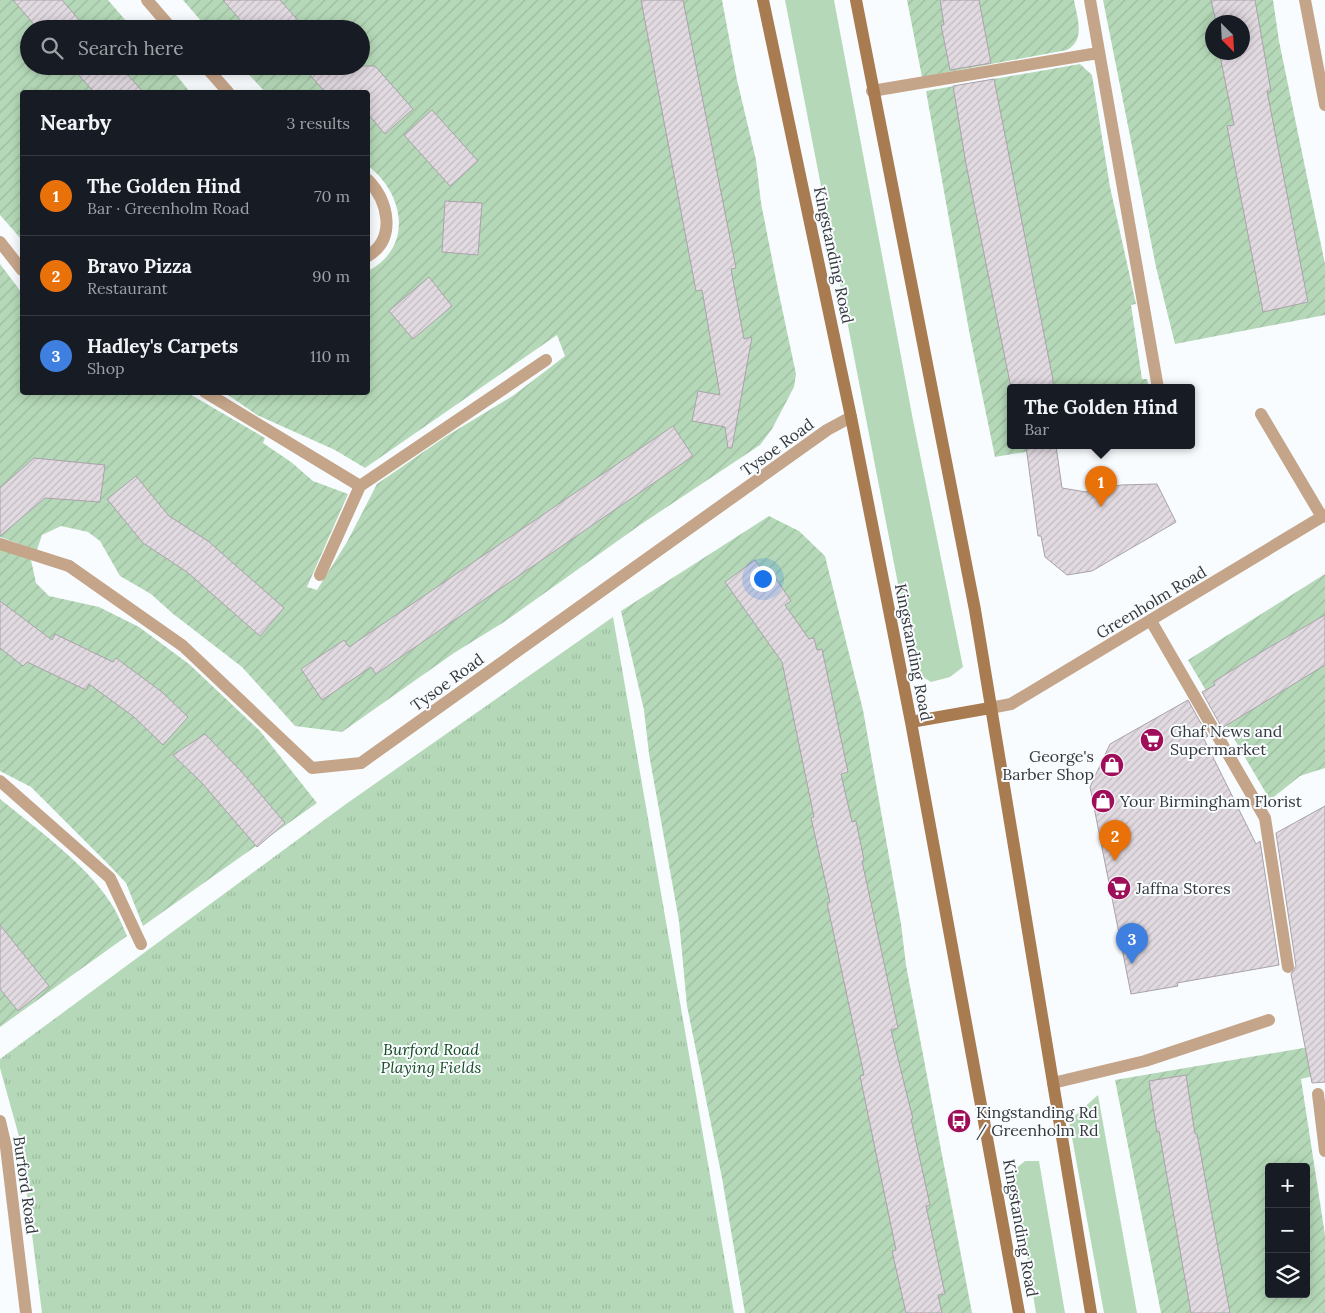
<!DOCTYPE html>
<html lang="en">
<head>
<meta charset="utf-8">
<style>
  body { margin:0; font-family:Lora,serif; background:#20242c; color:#f1f3f6 }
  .controls { position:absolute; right:15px; bottom:15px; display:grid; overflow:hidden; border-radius:5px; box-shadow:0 2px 12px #0003 }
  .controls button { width:45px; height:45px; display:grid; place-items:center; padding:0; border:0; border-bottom:1px solid #363941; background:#171b24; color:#f1f3f6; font:25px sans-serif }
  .compass { position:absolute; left:1205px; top:15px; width:45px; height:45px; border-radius:50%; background:#171b24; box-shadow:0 2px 12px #0003; rotate:156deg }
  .you { position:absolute; left:762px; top:578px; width:18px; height:18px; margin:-12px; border:4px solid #fff; border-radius:50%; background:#1a73e8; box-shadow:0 0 0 8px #1a73e833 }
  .badge { display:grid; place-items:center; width:32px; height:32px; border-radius:50%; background:#cc8caf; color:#fff; font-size:16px; font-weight:700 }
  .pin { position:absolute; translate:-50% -41px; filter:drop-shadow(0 1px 2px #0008) }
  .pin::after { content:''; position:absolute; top:26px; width:18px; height:15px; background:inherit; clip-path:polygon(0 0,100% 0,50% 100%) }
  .popup { position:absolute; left:1007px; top:384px; width:188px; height:65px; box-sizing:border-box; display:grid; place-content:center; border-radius:5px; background:#171b24; filter:drop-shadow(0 1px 4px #0005); font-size:16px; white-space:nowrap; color:#9ea1a6 }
  .popup b { font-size:19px; color:#f1f3f6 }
  .popup::after { content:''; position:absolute; left:50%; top:100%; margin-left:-10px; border:10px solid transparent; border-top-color:#171b24 }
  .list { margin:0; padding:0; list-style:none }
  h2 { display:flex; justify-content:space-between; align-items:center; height:65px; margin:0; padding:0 20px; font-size:21px }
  h2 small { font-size:16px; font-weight:400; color:#9ea1a6 }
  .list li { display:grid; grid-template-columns:32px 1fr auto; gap:15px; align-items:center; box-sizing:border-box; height:80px; padding:0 20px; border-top:1px solid #363941 }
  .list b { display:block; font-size:19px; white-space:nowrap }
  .list p { margin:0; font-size:16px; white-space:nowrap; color:#9ea1a6 }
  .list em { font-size:16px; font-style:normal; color:#9ea1a6 }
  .icon { flex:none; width:28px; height:28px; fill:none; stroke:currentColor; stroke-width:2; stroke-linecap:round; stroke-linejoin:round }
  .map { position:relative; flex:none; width:1325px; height:1313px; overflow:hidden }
  .search { position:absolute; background:#171b24; box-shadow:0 2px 12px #0003; left:20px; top:20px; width:350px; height:55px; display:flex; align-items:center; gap:12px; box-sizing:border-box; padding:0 18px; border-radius:28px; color:#9ea1a6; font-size:19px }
  .panel { position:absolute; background:#171b24; box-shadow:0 2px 12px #0003; left:20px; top:90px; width:350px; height:305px; border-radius:5px }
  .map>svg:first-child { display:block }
</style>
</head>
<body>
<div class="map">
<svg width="1325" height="1313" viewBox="0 0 1325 1313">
  <defs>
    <pattern id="park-tufts" width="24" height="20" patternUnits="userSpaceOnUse" patternTransform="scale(1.25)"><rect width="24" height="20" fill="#b5d9b8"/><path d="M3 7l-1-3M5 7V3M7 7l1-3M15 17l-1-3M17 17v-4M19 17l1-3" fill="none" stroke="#9cbb9f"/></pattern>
    <pattern id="garden-furrows" width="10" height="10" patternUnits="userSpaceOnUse" patternTransform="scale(1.25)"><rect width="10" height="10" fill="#b5d9b8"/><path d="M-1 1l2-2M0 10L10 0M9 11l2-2" fill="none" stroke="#9cbb9f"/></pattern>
    <pattern id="building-hatch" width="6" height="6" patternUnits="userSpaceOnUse" patternTransform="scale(1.25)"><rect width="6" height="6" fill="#e1dae1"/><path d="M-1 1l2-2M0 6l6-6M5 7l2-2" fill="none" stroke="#c2bcc2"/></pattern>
  </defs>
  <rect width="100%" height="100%" fill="#f9fcff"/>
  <path fill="#b5d9b8" d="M785,0H834L913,420L963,667L950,677L931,682L915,672Z
    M1098,1095L1137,1313H1104L1069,1121Z
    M1025,1161H1039L1065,1313H1036L1013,1171Z"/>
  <path fill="url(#park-tufts)" d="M613,617L734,1313H42L20,1140L0,1068V1059L346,804Z"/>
  <path fill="url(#garden-furrows)" fill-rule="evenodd" d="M0,0H108L133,29H29V66H169L190,92H22V240L0,215Z
    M183,0H722L737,80L756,160L761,203L779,294L796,374L794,387L772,429L760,445L640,525L504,622L454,653L342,732L295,726L242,667L172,613L151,594L120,576L100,541L88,532L61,526L42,535L37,550L0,537V264L22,293V392L188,393L265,438L263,443L291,462L313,481L348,494L307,587L317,590L347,542L377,484L445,437L514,395L565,356L557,335L365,468L335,450L257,415L225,393L368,392V271C414,247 404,193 368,166V92H265L241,66H361V29H208Z
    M907,0H1074C1077,17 1086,40 1067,50L922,77Z
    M1103,0H1273L1279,41L1325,264V315L1175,344L1156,267ZM1212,22H1242V52H1212Z
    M1080,64L1092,75L1110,187L1136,304L1131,305L1142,379H1147L1149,388H1011V446H1060L995,457L970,336L926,91Z
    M769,516L799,531L825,556L863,710L901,924L906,965L972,1313H745L722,1178L687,1006L679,921L649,754L644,710L621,611Z
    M0,549L31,560L36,583L49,596L99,607L139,627L189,664L260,731L317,803L143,926L126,883L110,866L31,787L0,771Z
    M1325,574V768L1300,776L1270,800L1188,660Z
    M0,799C38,830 89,866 114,908C119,917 123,927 127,936L0,1027Z
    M1321,1045L1325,1073L1301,1079L1325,1235V1313H1161L1115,1080ZM1269,1167H1306V1294H1269Z"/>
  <path fill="url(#building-hatch)" stroke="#a9a3a9" d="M13,0H62L87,29H38Z
    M223,0H280L303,26L300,29H248Z
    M641,0H683L736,268L731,269L744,339L752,337L732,448H728L725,427L692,421L698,391L720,395L702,290L696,291Z
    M940,0H979L991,63L950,70L941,25H944Z
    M1211,0H1255L1271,91H1267L1308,302L1263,312L1227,126L1234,125L1220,56L1222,52H1242V22H1216Z
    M79,66H120L143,92H94L74,70Z
    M302,66H375L413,109L385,134L368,114V92H325Z
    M994,79L1053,380V388H1011L966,164L953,86Z
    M432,110L478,161L450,186L404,135Z
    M445,201L482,203L478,255L442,252Z
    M429,277L452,306L413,339L389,311Z
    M673,426L693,456L376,674L371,667L322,700L301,669L344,640L349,647Z
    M1026,446H1056L1062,488L1086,492L1121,485L1157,484L1176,522L1092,571L1067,575L1045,557L1041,536H1038Z
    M34,458L105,465L100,502L45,498L0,536V488Z
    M136,476L169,516L208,541L284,608L260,636L187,572L143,543L107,499Z
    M755,560L763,571L768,567L791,601L785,605L809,639L814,638L817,650L822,649L848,772L841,774L852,822L856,821L864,860L862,861L898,1028L891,1030L913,1119H911L930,1205L926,1206L945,1294L938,1295L942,1313H906L892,1251L896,1250L860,1076L864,1075L827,903L830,902L811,818L814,817L782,662L725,582Z
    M0,601L52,640L55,634L113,662L116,658L162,692L188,717L163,745L134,717L89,684L86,690L27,662L23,666L0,648Z
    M1325,615V665L1222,728L1202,692L1215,685L1213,682L1268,648Z
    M1188,700L1208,736L1204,739L1256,844L1260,841L1279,965L1177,983L1178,986L1131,994L1090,787L1110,744Z
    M205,734L241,771L285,823L257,847L202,783L173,755Z
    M1325,806V1082L1312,1083L1291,974L1296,966L1276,833Z
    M0,925L49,986L18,1011L0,989Z
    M1186,1075L1195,1134H1197L1230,1313H1191L1159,1131L1157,1132L1149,1081Z"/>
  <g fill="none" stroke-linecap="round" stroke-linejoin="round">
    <path stroke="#c5a589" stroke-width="12" d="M1090,0L1158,388
      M872,91L1098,53
      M0,242L22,270
      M205,392L360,486
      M1261,414L1322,517
      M0,544L69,566
      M320,575L360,486L546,360
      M1151,621L1265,818L1288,967
      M0,781L110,878L141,944
      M1053,1083L1145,1061L1269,1020
      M1318,1094L1325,1151"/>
    <path stroke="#c5a589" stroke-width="12" d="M147,0L172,29
      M1305,0L1325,105
      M205,66L228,92
      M368,180C388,201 397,238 368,256
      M69,566L183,646L312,768L361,763L827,430L851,417
      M990,708L1011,704L1325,515
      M0,1121L6,1147L26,1313"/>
    <path stroke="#a97b50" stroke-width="12" d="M763,0L851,417L911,722L1019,1313
      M856,0L975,610L1091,1313
      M911,722L990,708"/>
  </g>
  <defs>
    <g id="supermarket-disc" transform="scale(1.25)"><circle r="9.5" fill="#9f0e58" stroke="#f9fcff"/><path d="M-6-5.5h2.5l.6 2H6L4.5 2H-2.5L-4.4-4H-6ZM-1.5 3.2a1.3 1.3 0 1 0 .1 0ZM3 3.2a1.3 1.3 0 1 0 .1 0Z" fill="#fff"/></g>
    <g id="shop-disc" transform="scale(1.25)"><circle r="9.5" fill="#9f0e58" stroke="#f9fcff"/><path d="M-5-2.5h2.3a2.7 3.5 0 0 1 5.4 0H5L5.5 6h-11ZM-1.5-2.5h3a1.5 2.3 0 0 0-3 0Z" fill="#fff"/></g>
    <g id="bus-disc" transform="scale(1.25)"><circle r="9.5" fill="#9f0e58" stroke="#f9fcff"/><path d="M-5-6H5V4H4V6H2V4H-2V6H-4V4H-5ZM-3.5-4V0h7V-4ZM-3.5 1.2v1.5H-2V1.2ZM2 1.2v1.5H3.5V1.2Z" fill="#fff"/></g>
  </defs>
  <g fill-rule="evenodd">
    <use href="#supermarket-disc" x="1152" y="740"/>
    <use href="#shop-disc" x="1112" y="765"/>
    <use href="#shop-disc" x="1103" y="801"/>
    <use href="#supermarket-disc" x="1119" y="888"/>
    <use href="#bus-disc" x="959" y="1121"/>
  </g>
  <g text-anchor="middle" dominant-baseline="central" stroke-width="4" stroke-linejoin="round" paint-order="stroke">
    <g font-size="16" fill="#35373a" stroke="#f9fcff">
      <text transform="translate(834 255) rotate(78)">Kingstanding Road</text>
      <text transform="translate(777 447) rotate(-36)">Tysoe Road</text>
      <text transform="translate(1151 602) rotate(-31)">Greenholm Road</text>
      <text transform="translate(914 652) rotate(79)">Kingstanding Road</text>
      <text transform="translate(447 682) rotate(-36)">Tysoe Road</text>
      <text transform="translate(26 1185) rotate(82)">Burford Road</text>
      <text transform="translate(1021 1228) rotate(80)">Kingstanding Road</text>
    </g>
    <g font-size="16" fill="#35373a" stroke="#f9fcff" text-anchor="start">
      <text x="1170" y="731">Ghaf News and<tspan x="1170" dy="18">Supermarket</tspan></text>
      <text x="1094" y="756" text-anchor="end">George's<tspan x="1094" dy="18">Barber Shop</tspan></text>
      <text x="1120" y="801">Your Birmingham Florist</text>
      <text x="1136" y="888">Jaffna Stores</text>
      <text x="976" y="1112">Kingstanding Rd<tspan x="976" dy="18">/ Greenholm Rd</tspan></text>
    </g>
    <g font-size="16" font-style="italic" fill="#164b1f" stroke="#f9fcff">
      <text x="431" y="1049">Burford Road<tspan x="431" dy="18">Playing Fields</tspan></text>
    </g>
  </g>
</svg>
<div class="controls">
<button>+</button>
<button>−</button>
<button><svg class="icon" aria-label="layers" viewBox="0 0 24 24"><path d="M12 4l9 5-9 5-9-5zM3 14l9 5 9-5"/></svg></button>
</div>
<svg class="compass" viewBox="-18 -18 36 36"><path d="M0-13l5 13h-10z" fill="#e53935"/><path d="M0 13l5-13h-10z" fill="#9ea1a6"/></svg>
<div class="you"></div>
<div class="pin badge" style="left:1101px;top:507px;background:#e8710a">1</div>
<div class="popup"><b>The Golden Hind</b>Bar</div>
<div class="pin badge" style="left:1115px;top:861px;background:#e8710a">2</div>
<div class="pin badge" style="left:1132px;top:964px;background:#3f7fe0">3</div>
<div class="search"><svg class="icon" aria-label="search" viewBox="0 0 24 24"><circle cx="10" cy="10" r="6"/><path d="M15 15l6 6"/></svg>Search here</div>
<section class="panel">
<h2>Nearby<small>3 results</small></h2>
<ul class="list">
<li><span class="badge" style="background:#e8710a">1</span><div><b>The Golden Hind</b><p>Bar · Greenholm Road</p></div><em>70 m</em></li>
<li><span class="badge" style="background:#e8710a">2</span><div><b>Bravo Pizza</b><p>Restaurant</p></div><em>90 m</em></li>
<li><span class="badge" style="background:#3f7fe0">3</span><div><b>Hadley's Carpets</b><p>Shop</p></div><em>110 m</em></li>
</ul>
</section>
</div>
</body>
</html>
